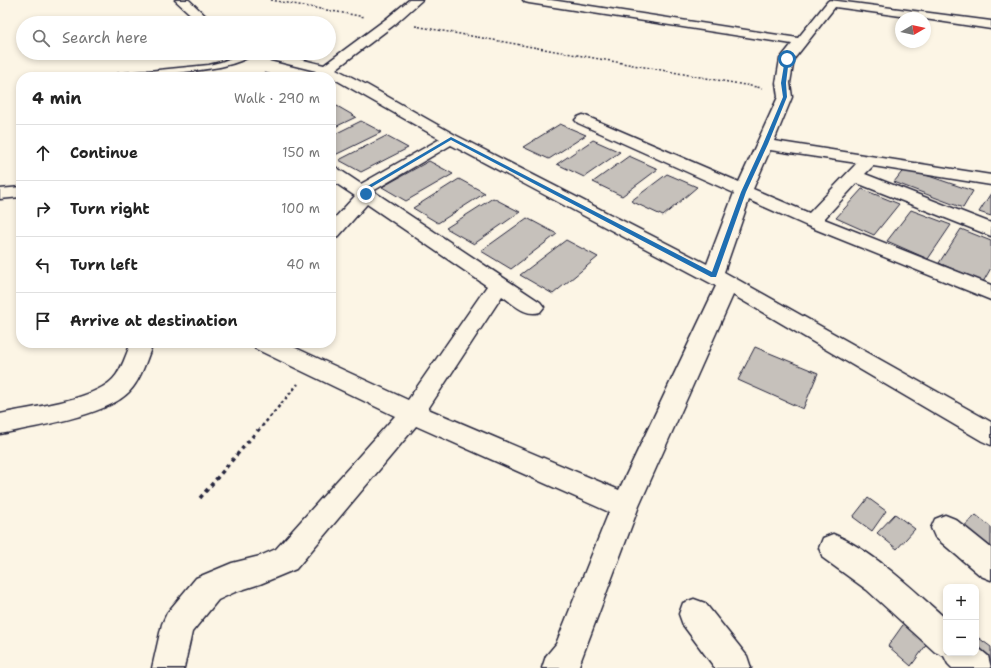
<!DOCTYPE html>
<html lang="en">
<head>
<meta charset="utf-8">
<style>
  body { margin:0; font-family:"Shantell Sans",sans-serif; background:#f6f6f6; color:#222 }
  .controls { position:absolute; right:12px; bottom:12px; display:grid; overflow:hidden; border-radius:8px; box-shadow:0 2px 6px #0003 }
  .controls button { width:36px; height:36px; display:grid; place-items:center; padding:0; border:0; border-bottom:1px solid #e0e0e0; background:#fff; color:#222; font:20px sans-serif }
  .compass { position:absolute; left:895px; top:12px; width:36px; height:36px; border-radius:50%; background:#fff; box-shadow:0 2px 6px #0003; rotate:81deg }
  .stop { position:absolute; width:12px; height:12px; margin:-9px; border:3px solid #1f6fb2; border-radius:50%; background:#fff }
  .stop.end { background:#1f6fb2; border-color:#fff; box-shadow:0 1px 4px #0008 }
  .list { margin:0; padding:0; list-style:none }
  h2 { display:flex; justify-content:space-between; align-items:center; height:52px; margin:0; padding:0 16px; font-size:17px }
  h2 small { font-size:13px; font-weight:400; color:#767676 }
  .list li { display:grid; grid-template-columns:26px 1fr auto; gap:12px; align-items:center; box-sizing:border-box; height:56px; padding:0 16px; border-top:1px solid #e0e0e0 }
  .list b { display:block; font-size:15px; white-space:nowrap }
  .list em { font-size:13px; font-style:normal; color:#767676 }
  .icon { flex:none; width:22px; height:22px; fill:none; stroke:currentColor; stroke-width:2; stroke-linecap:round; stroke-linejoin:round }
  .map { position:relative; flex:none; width:991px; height:668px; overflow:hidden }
  .search { position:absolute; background:#fff; box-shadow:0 2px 6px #0003; left:16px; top:16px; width:320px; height:44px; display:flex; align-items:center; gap:10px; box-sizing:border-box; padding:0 14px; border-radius:22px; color:#767676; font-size:15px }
  .panel { position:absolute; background:#fff; box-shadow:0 2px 6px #0003; left:16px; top:72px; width:320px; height:276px; border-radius:16px }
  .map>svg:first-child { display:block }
</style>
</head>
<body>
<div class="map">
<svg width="991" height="668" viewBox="0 0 991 668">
  <rect width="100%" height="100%" fill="#fcf5e5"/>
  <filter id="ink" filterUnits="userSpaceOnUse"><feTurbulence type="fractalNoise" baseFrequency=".025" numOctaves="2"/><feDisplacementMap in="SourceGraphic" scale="8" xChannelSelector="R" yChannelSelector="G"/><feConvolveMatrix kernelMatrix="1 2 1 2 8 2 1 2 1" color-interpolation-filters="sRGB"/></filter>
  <g filter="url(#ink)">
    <path fill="#c6c1bb" stroke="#22223b" d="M265,73L280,77H257Z
      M337,106L356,117L331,129V109Z
      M361,121L382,132L335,155L331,153V136Z
      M560,124L586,135L549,159L523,147Z
      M386,136L408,148L361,172L339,160Z
      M593,140L620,152L584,177L557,164Z
      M629,156L658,169L622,196L593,182Z
      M429,161L453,174L406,201L382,187Z
      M905,168L973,191L963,208L894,182Z
      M667,174L697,187L663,216L631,201Z
      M459,179L485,193L438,223L413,208Z
      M862,189L899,204L874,235L836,218Z
      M991,193V216L979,212Z
      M493,198L520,212L474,244L446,228Z
      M911,210L951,225L928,259L887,241Z
      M527,218L557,234L511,269L481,251Z
      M961,229L991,241V268L983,282L939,263Z
      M566,240L598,257L553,294L520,275Z
      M755,347L818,373L803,409L738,380Z
      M868,498L886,511L872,531L853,517Z
      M895,514L915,529L897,549L877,533Z
      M976,515L991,527V556L960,530Z
      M905,622L929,641L911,666L888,646Z
      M976,636L991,647V668H983L966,653H976Z"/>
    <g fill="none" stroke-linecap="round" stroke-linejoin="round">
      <g stroke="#22223b" stroke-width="3">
        <path id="service" d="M245,53H255C248,59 233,64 224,66C208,70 126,80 114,76L118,74L209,65L221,62Z"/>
      </g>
      <g stroke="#22223b" stroke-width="3">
        <path id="minor" d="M175,0H189L213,23H200Z
          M409,0H422L394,25L336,69L367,85L457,136L707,264L734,193L578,123L575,120L578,117L583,115L588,117L739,182L778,97L776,83L780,59L792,44L529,3L525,2L523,0H551L798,38L828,1L830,0L991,21V29L925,19V18H915L835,7L794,59L790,83L792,97L774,141L991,175V185L873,166L865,174L991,223V236L857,183L824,219L991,285V300L805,225L749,200L724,272L991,422V445L982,441L733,295L639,506L578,668H542L546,656L556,644L609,512L416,426L296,569L260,584L235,592L218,600L192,632L184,668H152L162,624L167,613L196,578L232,563L260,556L276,549L395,416L256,349L253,343H285L408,400L487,286L367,204L338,237L331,239V222L355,196L331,180V167L337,168L361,184L440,139L331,77H310L316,71L255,56L253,53H275L324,65L386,19ZM451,145L716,286L619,490L428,409L502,296C514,304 525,317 540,312L544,307L540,302L373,191ZM770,150L857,163L809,213L753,189Z
          M21,187V197L0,199V189Z
          M131,343H153C147,358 141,380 129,392C106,416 33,427 0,434V414C30,407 92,401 113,379C122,370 126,354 131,343Z
          M945,515L955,519L991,548V580L981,576L935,537L931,528L935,519Z
          M833,534C872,550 915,591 946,619V653H976V646L988,656L991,668H952L948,664L944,656L935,652L867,590L823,558L819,548L823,538Z
          M694,599L705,603L747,656L751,668H715L683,625L679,614L683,603Z"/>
      </g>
      <path stroke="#22223b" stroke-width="1.5" stroke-dasharray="2 2" stroke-linecap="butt" d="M271,0L365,17
        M415,26L762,88"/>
      <path stroke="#22223b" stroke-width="2.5" stroke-dasharray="3 3" stroke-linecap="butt" d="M258,431L298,384"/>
      <path stroke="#22223b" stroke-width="3.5" stroke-dasharray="4 4" stroke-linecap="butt" d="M200,498L258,430"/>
      <use href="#service" fill="#fcf5e5" fill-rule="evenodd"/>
      <use href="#minor" fill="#fcf5e5" fill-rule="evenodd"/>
    </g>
  </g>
  <path fill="#1f6fb2" d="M787,58L789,59L786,83L787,97L768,144L746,192L716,277H711L451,140L365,191L368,193V196H365L359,191L451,137L712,272L741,192L763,144L783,97L781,83L785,59Z"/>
</svg>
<div class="controls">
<button>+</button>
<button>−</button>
</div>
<svg class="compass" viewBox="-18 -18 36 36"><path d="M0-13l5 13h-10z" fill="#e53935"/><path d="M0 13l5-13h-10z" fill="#767676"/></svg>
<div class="stop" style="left:787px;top:59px"></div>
<div class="stop end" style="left:366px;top:194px"></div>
<div class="search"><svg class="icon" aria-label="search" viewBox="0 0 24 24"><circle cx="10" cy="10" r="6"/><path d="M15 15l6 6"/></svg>Search here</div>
<section class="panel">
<h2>4 min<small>Walk · 290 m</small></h2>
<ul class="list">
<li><svg class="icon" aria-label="ahead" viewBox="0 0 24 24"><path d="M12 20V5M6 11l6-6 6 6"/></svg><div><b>Continue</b></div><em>150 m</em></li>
<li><svg class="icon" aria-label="right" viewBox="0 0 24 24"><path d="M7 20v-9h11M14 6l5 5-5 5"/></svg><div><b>Turn right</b></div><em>100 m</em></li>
<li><svg class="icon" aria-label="left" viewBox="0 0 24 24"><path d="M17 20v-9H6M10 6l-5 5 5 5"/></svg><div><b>Turn left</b></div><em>40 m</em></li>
<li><svg class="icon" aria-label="arrive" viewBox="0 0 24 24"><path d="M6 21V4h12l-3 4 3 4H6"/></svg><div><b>Arrive at destination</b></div></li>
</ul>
</section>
</div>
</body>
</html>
